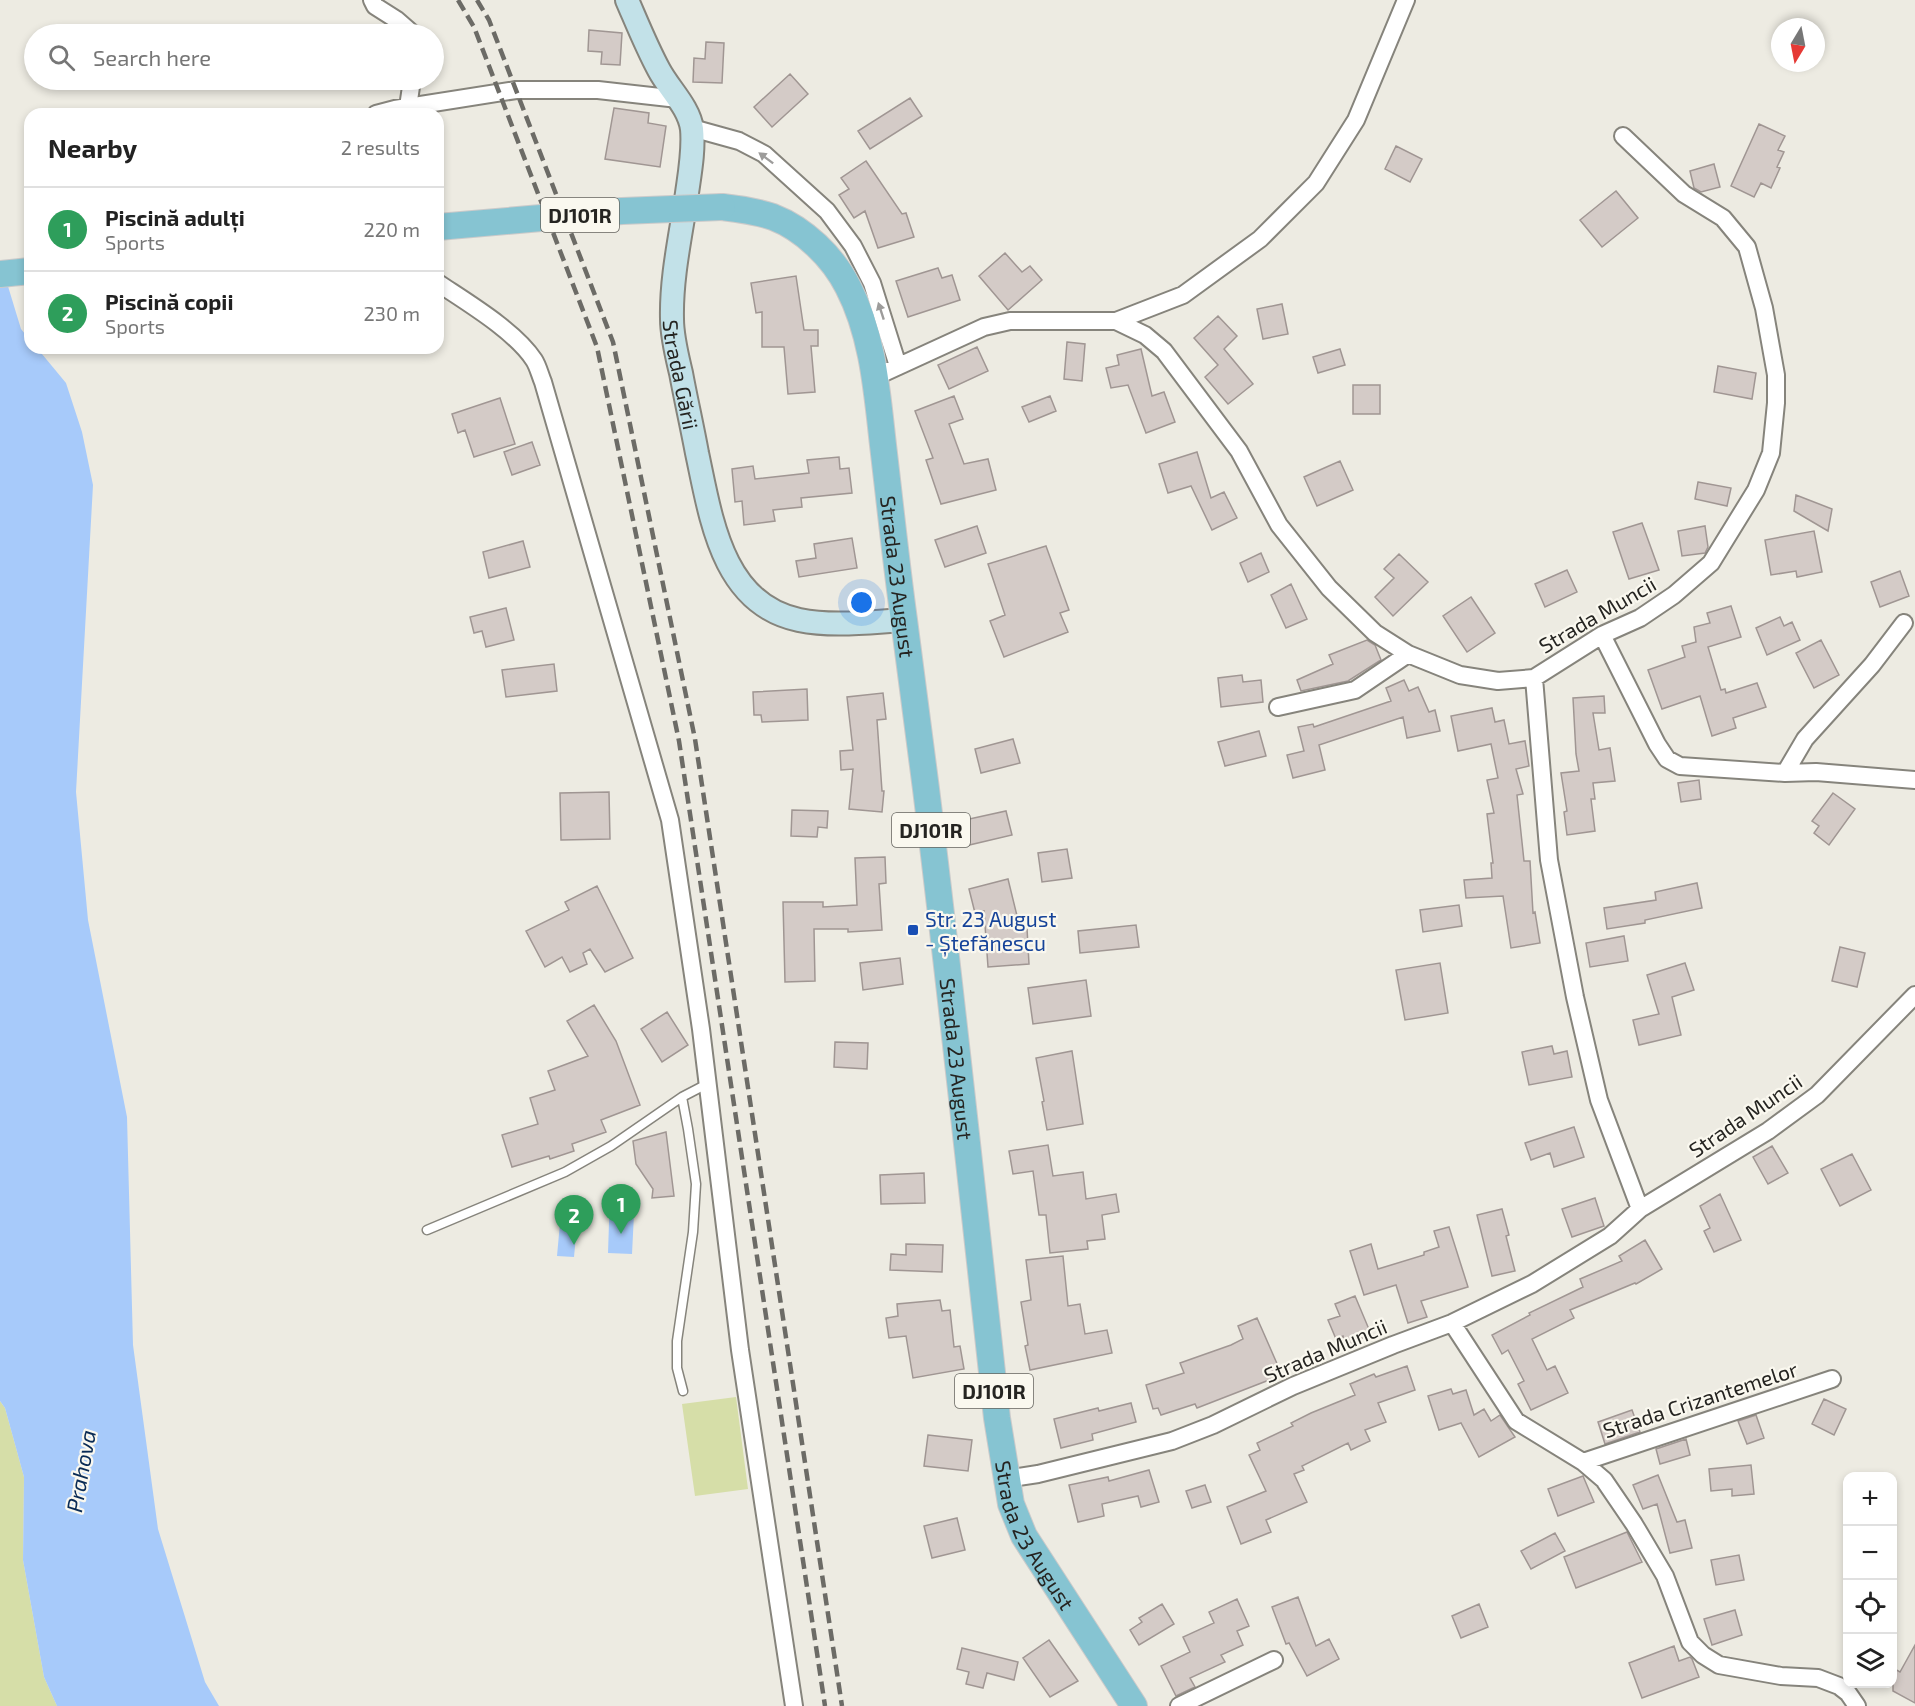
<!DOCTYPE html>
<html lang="en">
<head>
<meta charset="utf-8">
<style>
  body { margin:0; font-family:"Exo 2",sans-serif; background:#f2f2f2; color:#222 }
  .controls { position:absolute; right:18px; bottom:18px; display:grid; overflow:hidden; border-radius:12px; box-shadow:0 3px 9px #0003 }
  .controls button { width:54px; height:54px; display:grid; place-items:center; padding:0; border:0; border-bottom:2px solid #e0e0e0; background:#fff; color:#222; font:30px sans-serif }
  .compass { position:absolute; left:1771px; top:18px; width:54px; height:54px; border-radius:50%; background:#fff; box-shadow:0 3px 9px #0003; rotate:190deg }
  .you { position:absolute; left:862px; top:603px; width:21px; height:21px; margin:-15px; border:4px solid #fff; border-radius:50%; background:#1a73e8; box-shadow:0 0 0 9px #1a73e833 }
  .badge { display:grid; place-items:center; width:39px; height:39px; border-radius:50%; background:#3863d3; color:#fff; font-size:20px; font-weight:700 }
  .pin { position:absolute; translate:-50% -50px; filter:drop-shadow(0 2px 3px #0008) }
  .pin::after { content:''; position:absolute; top:32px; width:21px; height:18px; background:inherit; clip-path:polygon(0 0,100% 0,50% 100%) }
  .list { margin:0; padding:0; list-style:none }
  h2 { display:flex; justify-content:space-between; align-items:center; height:78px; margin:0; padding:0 24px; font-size:26px }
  h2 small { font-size:20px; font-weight:400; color:#767676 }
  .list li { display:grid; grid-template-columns:39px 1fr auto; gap:18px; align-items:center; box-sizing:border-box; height:84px; padding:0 24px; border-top:2px solid #e0e0e0 }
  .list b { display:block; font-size:22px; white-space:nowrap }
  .list p { margin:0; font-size:20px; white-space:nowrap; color:#767676 }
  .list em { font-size:20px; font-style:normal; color:#767676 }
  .icon { flex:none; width:33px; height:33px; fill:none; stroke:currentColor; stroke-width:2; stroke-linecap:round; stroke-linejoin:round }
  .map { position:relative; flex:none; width:1915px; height:1706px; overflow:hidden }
  .search { position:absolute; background:#fff; box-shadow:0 3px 9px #0003; left:24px; top:24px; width:420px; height:66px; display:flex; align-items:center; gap:15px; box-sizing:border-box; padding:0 21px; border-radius:33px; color:#767676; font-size:22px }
  .panel { position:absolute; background:#fff; box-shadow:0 3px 9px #0003; left:24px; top:108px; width:420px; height:246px; border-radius:18px }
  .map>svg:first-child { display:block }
</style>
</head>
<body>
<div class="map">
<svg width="1915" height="1706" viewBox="0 0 1915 1706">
  <rect width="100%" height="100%" fill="#edebe2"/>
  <path fill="#d6dea8" d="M736,1397L748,1489L695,1496L682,1404Z
    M0,1401L5,1408L24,1477L23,1560L44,1677L57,1706H0Z"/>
  <path fill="#a7cafa" d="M0,260L21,329L30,340V348H37L66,383L82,432L93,485L76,792L88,920L127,1117L133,1345L158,1529L205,1682L219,1706H57L44,1677L23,1560L24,1477L5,1408L0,1401Z
    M610,1193L635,1194L632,1254L608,1253Z
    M560,1223L577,1225L574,1257L557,1256Z"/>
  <path fill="#d4cbc7" stroke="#a09693" stroke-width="1.5" d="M589,30L622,33L620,65L601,64L602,52L588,51Z
    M706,42L724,43L722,83L693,82L694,58L705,59Z
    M790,74L808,94L772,127L754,107Z
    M910,98L922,116L870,149L858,131Z
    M614,108L649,113L648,123L666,126L660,167L605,159Z
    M1759,124L1785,136L1778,150L1784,152L1777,167L1780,168L1771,188L1761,183L1754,197L1731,186Z
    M1396,146L1422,159L1410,182L1385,169Z
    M866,161L902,214L906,213L914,237L878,248L865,211L854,218L839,195L849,189L841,178Z
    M1714,164L1720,187L1701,192L1694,188L1690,171Z
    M1616,191L1638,218L1602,247L1580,220Z
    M1005,253L1022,272L1030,266L1042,280L1008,310L979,276Z
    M938,268L942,278L952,275L960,300L908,317L896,281Z
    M796,276L804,330H818V346H811L815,392L788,394L784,347H762V312L756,313L751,283Z
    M1282,304L1288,334L1263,339L1257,309Z
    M1218,316L1237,336L1224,349L1253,384L1228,404L1205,377L1218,365L1194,338Z
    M1067,342L1085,344L1082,381L1064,379Z
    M977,347L988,371L949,389L938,365Z
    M1141,349L1152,396L1164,392L1175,422L1146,433L1128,385L1111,388L1106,368L1119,365L1117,355Z
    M1340,349L1345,365L1318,373L1313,357Z
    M1718,366L1756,373L1752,399L1714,392Z
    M1353,385H1380V414H1353Z
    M954,396L963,419L949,424L964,464L988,459L996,490L941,504L926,460L933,458L915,411Z
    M1050,396L1056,411L1029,422L1022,407Z
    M500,398L515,444L474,457L465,430L458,433L452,414Z
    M532,442L540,465L512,475L504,452Z
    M1197,452L1211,498L1224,492L1237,518L1212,530L1191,486L1168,493L1159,464Z
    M839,457L840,469L849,468L852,493L801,498L802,507L773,510L775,521L744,525L742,501L735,502L732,469L753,466L755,479L809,473L807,460Z
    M1340,461L1353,490L1317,506L1304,477Z
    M1698,482L1731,488L1727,506L1695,499Z
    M1796,495L1832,509L1828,531L1794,511Z
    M1642,523L1659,570L1629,579L1613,532Z
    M977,526L986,553L945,567L935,540Z
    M1705,526L1708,547L1705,553L1682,556L1678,531Z
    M1814,531L1822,572L1797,577L1796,571L1771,575L1765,540Z
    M852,538L857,568L799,577L796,561L816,558L814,544Z
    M523,541L530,567L489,578L483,552Z
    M1046,546L1069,610L1060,613L1068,632L1004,657L990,621L1005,615L988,564Z
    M1261,553L1269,572L1248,582L1240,563Z
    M1399,554L1428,582L1393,616L1375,597L1394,578L1384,569Z
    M1567,570L1577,592L1545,607L1535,584Z
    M1900,571L1909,596L1880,607L1871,582Z
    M1291,584L1307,619L1286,628L1271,595Z
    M1471,597L1495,633L1467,652L1443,616Z
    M1731,606L1741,637L1708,647L1721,690L1725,689L1726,693L1757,683L1766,707L1733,718L1736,728L1712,736L1700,696L1662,709L1648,670L1685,657L1682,646L1696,642L1694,627L1710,623L1707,613Z
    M506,608L514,640L486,647L482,631L474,633L470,617Z
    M1780,617L1784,626L1792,622L1800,640L1767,655L1756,628Z
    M1367,640L1375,645L1381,660L1348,681L1301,691L1297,680L1333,664L1329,655Z
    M1821,640L1839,675L1814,688L1796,653Z
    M554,664L557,691L506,697L502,670Z
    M1242,675L1243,682L1261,680L1263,702L1221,707L1218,678Z
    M1404,680L1409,691L1418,687L1429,712L1435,710L1440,731L1407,738L1403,717L1319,745L1325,770L1293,778L1287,755L1304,751L1298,727L1313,724L1314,727L1391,701L1386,688Z
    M807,689L808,720L762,722L761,715H754L753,692Z
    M883,693L886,719L877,720L882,791H884L882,812L849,809L853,769L841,770L840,751L853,750L847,697Z
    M1604,696L1605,713H1593L1599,750L1610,748L1615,781L1593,783L1595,799H1591L1595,831L1567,835L1564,812L1567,811L1561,773L1579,771L1576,754L1573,698Z
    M1492,708L1495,722L1504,720L1509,744L1525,741L1529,766L1516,769L1523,794L1517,795L1524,861H1530L1533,913L1535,912L1540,943L1511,948L1503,896L1466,898L1464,880L1492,878L1491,863H1493L1487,814L1494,813L1487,780L1498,778L1491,744L1458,751L1451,716Z
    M1259,731L1266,756L1225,766L1218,742Z
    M1013,739L1020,763L981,773L975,749Z
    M1699,780L1701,799L1681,802L1678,783Z
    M609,792L610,839L561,840L560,793Z
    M1833,793L1855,809L1829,845L1814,833L1819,826L1812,821Z
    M792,810L828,811L827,828L818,827L817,837L791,836Z
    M1006,811L1012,835L965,846L960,821Z
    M1067,849L1072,878L1042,882L1038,853Z
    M885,857L886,883L879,884L882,930L848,932V929H814L815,981L785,982L783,902H823V907L857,905L855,858Z
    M1008,879L1020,928H1027L1029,964L988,967L984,911L975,913L969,889Z
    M1697,883L1702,908L1645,920V923L1607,929L1604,908L1656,900L1655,892Z
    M597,886L633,958L605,972L590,949L583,953L587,964L570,972L562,957L545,967L526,931L569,910L565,902Z
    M1459,905L1462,926L1423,932L1420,910Z
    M1136,925L1139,947L1080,953L1078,931Z
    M1624,936L1628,961L1590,967L1586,943Z
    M1840,947L1865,953L1857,987L1832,981Z
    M900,958L903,984L863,990L860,963Z
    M1440,963L1448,1013L1405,1020L1396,970Z
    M1685,963L1694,990L1672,997L1681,1035L1639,1045L1633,1020L1659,1014L1647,975Z
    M1086,980L1091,1016L1033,1024L1028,988Z
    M594,1005L616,1041L640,1105L601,1120L606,1132L572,1144L574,1151L550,1159L549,1156L512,1167L502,1135L538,1124L530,1098L555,1090L548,1071L588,1056L567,1021Z
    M667,1012L688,1045L662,1062L641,1029Z
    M835,1042L868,1043L867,1069L834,1067Z
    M1552,1046L1554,1054L1567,1051L1572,1077L1529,1085L1522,1052Z
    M1072,1051L1083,1124L1047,1130L1042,1102L1044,1101L1036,1058Z
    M1574,1127L1584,1157L1554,1167L1550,1153L1531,1160L1525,1143Z
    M666,1132L674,1196L652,1198L653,1189L636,1164L633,1141Z
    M1048,1145L1053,1176L1083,1172L1086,1199L1116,1194L1119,1212L1102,1215L1105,1239L1087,1241L1088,1249L1050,1253L1046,1215H1039L1033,1171L1013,1174L1009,1151Z
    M1772,1146L1788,1173L1768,1184L1753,1157Z
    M1852,1154L1871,1190L1840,1206L1821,1169Z
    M924,1173L925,1203L881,1204L880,1175Z
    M1720,1194L1741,1240L1714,1252L1704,1231L1710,1228L1700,1206Z
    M1595,1198L1604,1226L1572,1237L1562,1209Z
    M1502,1209L1509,1235L1506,1236L1515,1271L1492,1276L1477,1215Z
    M1449,1227L1468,1287L1421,1301L1427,1317L1408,1323L1396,1285L1364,1295L1350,1251L1371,1244L1378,1269L1424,1255V1252L1439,1247L1434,1231Z
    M1645,1240L1662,1269L1636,1284L1635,1283L1570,1310L1574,1318L1532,1339L1547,1370L1555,1366L1568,1393L1531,1410L1518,1384L1524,1381L1508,1350L1502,1354L1492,1335L1530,1315L1529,1313L1583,1287L1580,1279L1622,1261L1619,1256Z
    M906,1244L943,1245L942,1272L890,1270L891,1254L906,1255Z
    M1063,1256L1068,1306L1080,1304L1085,1334L1107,1330L1112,1353L1030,1370L1025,1346L1028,1345L1021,1302L1031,1300L1026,1260Z
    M1355,1296L1371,1334L1346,1345L1343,1336L1336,1339L1328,1320L1340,1316L1335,1304Z
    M940,1300L942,1311L950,1310L954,1347L960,1346L964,1369L913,1378L906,1336L889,1338L886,1318L898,1316L897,1304Z
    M1257,1318L1282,1375L1197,1408L1195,1404L1161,1415L1158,1408L1153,1409L1146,1385L1184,1373L1180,1363L1231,1345L1243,1339L1238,1326Z
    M1407,1366L1415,1390L1378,1403L1386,1422L1365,1430L1370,1441L1351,1450L1348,1443L1302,1466L1304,1470L1294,1474L1307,1502L1266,1520L1271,1532L1241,1544L1227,1507L1266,1491L1249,1455L1260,1450L1257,1443L1293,1426L1291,1423L1311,1413L1355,1395L1350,1384L1374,1374L1376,1377Z
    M1451,1389L1453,1394L1466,1390L1474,1415L1484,1409L1491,1421L1500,1415L1515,1437L1479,1457L1461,1423L1439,1430L1428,1396Z
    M1824,1399L1846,1409L1834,1435L1812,1424Z
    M1131,1403L1136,1422L1092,1434L1093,1440L1061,1448L1054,1419L1098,1408L1099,1411Z
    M1632,1410L1640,1432L1605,1444L1598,1422Z
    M1756,1415L1764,1438L1747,1444L1738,1421Z
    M928,1435L972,1440L968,1471L924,1466Z
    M1686,1439L1690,1455L1660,1464L1656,1449Z
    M1751,1465L1754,1494L1732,1496V1489L1711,1491L1709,1469Z
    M1149,1470L1159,1502L1141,1507L1138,1496L1102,1504L1104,1516L1078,1522L1069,1485L1108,1477L1109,1481Z
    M1658,1475L1677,1522L1685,1520L1692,1548L1670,1553L1657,1504L1643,1509L1633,1485Z
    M1583,1476L1594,1502L1558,1516L1548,1489Z
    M1205,1485L1211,1502L1192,1508L1186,1491Z
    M957,1518L965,1550L932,1558L924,1526Z
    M1627,1532L1642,1562L1576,1588L1564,1557Z
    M1555,1533L1565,1551L1531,1569L1521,1551Z
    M1739,1555L1744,1580L1716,1585L1711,1560Z
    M1298,1597L1316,1646L1329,1639L1339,1659L1307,1676L1289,1643L1286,1644L1272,1607Z
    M1237,1599L1249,1626L1237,1631L1243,1645L1221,1655L1225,1662L1190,1678L1195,1687L1176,1696L1161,1666L1190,1652L1183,1637L1214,1623L1209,1612Z
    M1162,1604L1174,1624L1139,1645L1130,1630L1142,1622L1139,1618Z
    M1479,1604L1488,1627L1461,1638L1452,1616Z
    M1735,1610L1742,1635L1712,1645L1704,1619Z
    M1049,1640L1078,1681L1050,1697L1023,1658Z
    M1915,1645V1703L1893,1691V1668L1900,1672Z
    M1674,1646L1679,1661L1690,1657L1692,1659L1699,1677L1642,1698L1629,1663Z
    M962,1648L1018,1662L1014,1680L987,1673L983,1688L966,1684L969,1672L957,1669Z"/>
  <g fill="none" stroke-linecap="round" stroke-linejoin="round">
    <g stroke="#86847c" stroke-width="11">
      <path id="lane" d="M427,1230L565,1172L611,1146L682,1097
        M683,1391L677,1368V1341L693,1232L696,1184L688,1129L682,1097L707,1084"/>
    </g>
    <g stroke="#86847c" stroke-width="20">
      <path id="street" d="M372,0L375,6L397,20L413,34
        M408,107L412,80
        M376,114L395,109L516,90H598L678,99
        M692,128L739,141L764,154L827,211L853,246L872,283L898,366
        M438,283C468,303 515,331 534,360C538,366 540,375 543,382L670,820L701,1029L740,1350L794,1706
        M1116,321L1183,295L1260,239L1316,183L1356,120L1406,0
        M875,377L984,327L1010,321H1116L1145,335L1164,351L1239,451L1279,525L1329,588L1375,633L1408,654L1460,675L1498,681L1534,678L1602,635L1640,618L1674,595L1711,563L1756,490L1771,453L1776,403V375L1764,308L1747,247L1723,218L1684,194L1623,136
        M1602,635L1657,744L1667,759L1680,766L1785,773L1816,772L1915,780
        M1534,678L1549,860L1575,997L1599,1100L1640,1209
        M1278,707L1355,690L1408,654
        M1785,773L1805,739L1872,665L1904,623
        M1452,1323L1516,1421L1583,1462L1604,1480L1634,1524L1665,1576L1690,1642L1703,1655L1719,1665L1781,1676L1818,1678L1839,1686L1848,1693L1857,1706
        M1583,1462L1832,1379
        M1006,1479L1038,1474L1172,1441L1213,1425L1293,1386L1393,1345L1452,1323L1532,1284L1610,1236L1640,1209L1768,1131L1817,1095L1915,995
        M1179,1706L1274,1660"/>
    </g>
    <g stroke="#86847c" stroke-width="26">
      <g id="secondary">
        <path id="s1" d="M627,0C637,23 647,48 659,70C669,89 689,107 692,129C694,150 690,172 687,193C681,234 671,277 672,319C672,337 677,356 681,373C686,400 692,426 697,453C711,518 722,604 799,620C833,627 869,622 904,620"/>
      </g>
    </g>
    <g stroke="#cbcaca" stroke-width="28">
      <g id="primary">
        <path id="s2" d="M722,207C739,209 756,211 773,217C804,229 833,257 848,287C873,335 877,392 883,445C890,504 896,562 904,620C911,676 919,732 926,789C952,998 974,1208 997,1418L1011,1504L1024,1536L1134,1706"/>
        <path d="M0,274L30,271"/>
      </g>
    </g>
    <use href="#lane" stroke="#fff" stroke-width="8"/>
    <use href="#street" stroke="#fff" stroke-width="16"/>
    <use href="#secondary" stroke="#c2e1e8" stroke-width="22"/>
    <use href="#primary" stroke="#86c4d2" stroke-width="26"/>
    <path stroke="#6c6b66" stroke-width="4.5" stroke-dasharray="12 6" stroke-linecap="butt" d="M458,0L474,27L597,347L679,741L825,1706
      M477,0L489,20L613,342L695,739L842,1706"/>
    <g stroke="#cbcaca" stroke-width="28" stroke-linecap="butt">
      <path id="primary-bridge" d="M438,227L622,211L722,207"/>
    </g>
    <use href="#primary-bridge" stroke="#86c4d2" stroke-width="26"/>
  </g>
  <defs><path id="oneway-solid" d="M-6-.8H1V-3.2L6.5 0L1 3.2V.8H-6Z" transform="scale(1.5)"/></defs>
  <g fill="#9d9c9b">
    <use href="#oneway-solid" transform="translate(766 158) rotate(-143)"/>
    <use href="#oneway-solid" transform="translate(881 311) rotate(-108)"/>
  </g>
  <rect fill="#1a4fb4" stroke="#faf8ef" stroke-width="2" x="907" y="924" width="12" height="12" rx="3"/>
  <g text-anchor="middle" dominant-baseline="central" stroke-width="4.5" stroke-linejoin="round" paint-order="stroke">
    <g fill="#faf8ef" stroke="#65645f" stroke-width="1.5">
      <rect x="541" y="198" width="78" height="34" rx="4.5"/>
      <rect x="892" y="813" width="78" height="34" rx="4.5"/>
      <rect x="955" y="1374" width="78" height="34" rx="4.5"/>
    </g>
    <g font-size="20" font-weight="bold" fill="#252421">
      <text x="580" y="215">DJ101R</text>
      <text x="931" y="830">DJ101R</text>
      <text x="994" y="1391">DJ101R</text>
    </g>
    <g font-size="21" fill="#252421" stroke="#faf8ef">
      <text stroke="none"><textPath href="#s1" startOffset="393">Strada Gării</textPath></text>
      <text stroke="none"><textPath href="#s2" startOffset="452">Strada 23 August</textPath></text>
      <text transform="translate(1597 614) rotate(-30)">Strada Muncii</text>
      <text stroke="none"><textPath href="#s2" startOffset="938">Strada 23 August</textPath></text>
      <text transform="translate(1745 1115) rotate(-34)">Strada Muncii</text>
      <text transform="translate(1325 1350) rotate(-23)">Strada Muncii</text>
      <text transform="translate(1700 1399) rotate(-18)">Strada Crizantemelor</text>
      <text stroke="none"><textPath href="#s2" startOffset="1424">Strada 23 August</textPath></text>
    </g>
    <g font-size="21" fill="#164399" stroke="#faf8ef" text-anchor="start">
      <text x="925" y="918">Str. 23 August<tspan x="925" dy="24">- Ștefănescu</tspan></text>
    </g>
    <g font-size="22" font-style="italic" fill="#092b55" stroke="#faf8ef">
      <text transform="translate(80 1471) rotate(-80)">Prahova</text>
    </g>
  </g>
</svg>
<div class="controls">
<button>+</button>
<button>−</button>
<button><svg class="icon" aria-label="locate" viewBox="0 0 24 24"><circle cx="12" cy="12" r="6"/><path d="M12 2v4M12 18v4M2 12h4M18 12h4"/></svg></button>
<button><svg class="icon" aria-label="layers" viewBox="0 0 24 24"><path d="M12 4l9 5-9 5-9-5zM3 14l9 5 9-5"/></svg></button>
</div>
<svg class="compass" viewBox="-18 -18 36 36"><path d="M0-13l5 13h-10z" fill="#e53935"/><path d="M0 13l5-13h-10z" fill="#767676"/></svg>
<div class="you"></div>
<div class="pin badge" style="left:621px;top:1234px;background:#2e9e5b">1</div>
<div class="pin badge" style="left:574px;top:1245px;background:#2e9e5b">2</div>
<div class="search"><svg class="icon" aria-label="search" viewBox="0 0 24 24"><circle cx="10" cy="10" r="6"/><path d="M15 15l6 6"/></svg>Search here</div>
<section class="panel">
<h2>Nearby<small>2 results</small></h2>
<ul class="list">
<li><span class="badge" style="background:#2e9e5b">1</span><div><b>Piscină adulți</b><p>Sports</p></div><em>220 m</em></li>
<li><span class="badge" style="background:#2e9e5b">2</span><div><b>Piscină copii</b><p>Sports</p></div><em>230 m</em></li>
</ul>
</section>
</div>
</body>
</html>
